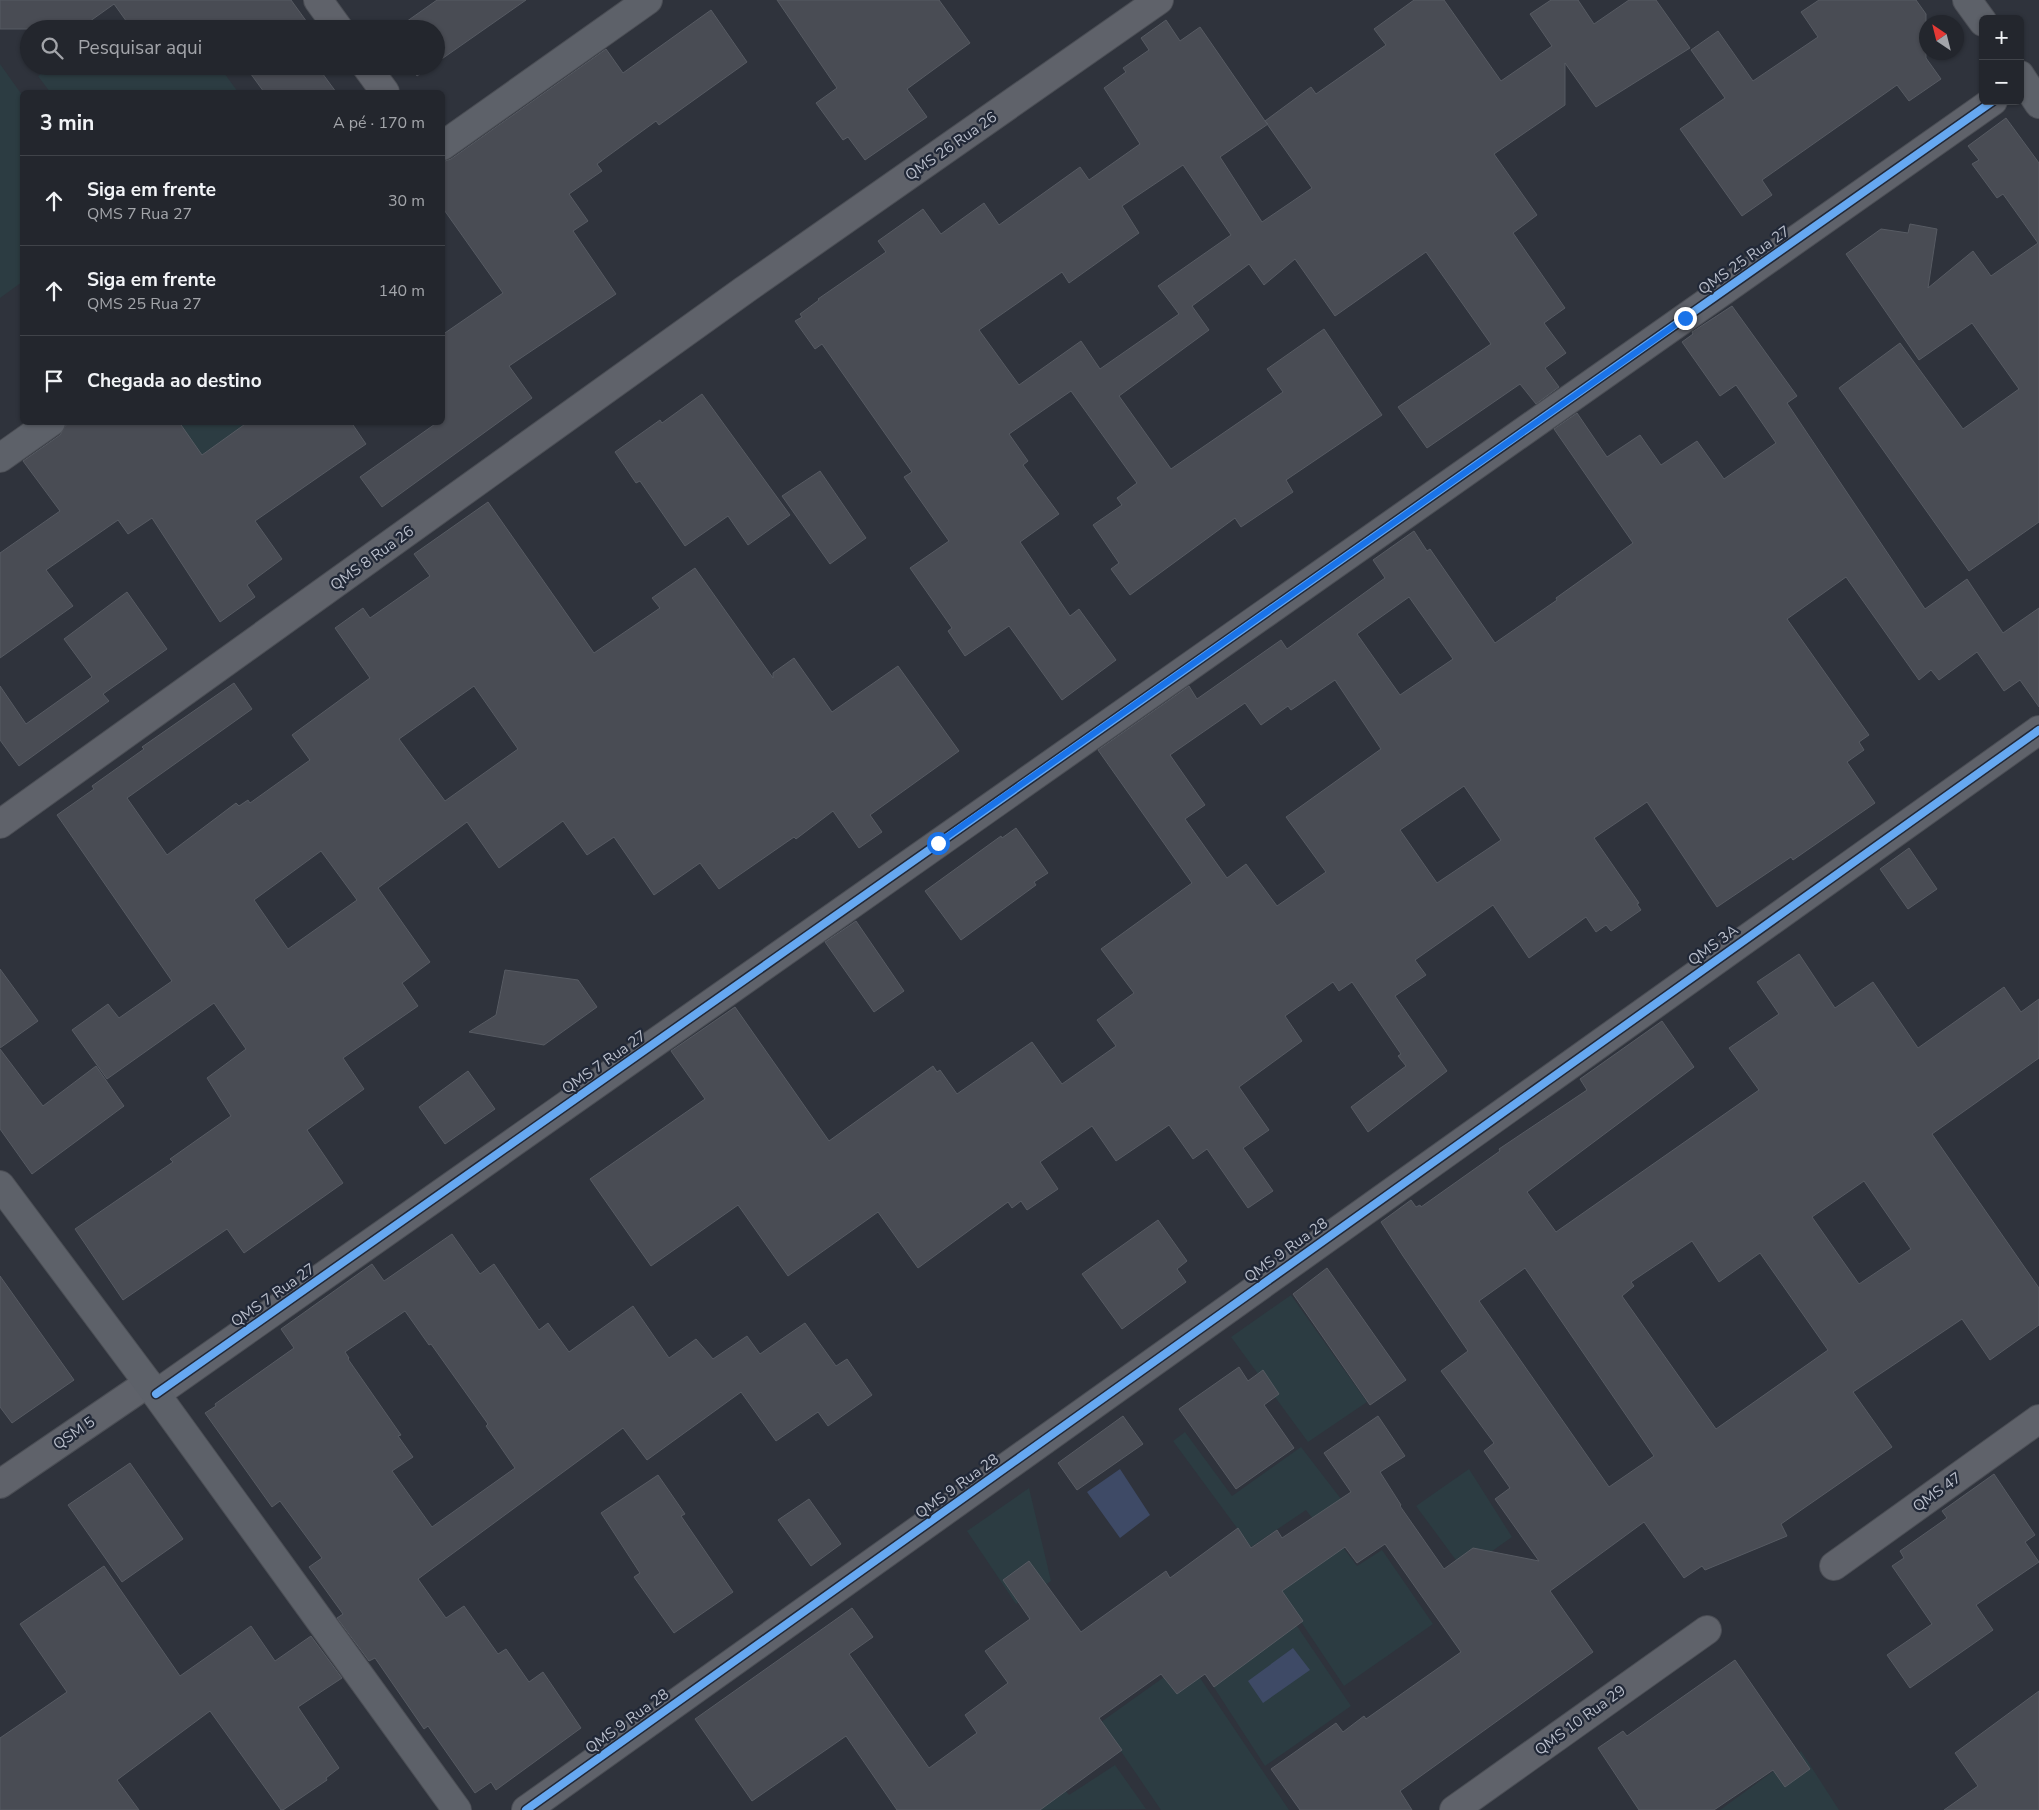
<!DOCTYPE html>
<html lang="pt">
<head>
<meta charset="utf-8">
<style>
  body { margin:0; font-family:"Nunito Sans",sans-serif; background:#2f3239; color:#f1f3f6 }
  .controls { position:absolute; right:15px; top:15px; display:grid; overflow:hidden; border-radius:8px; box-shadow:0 1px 4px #0004 }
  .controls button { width:45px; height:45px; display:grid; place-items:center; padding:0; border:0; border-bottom:1px solid #404349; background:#23262d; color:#f1f3f6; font:25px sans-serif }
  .compass { position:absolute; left:1919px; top:15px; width:45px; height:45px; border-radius:50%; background:#23262d; box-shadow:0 1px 4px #0004; rotate:325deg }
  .stop { position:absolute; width:15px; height:15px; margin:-11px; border:4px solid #1a73e8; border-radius:50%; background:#fff }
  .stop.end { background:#1a73e8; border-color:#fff; box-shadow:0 1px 5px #0008 }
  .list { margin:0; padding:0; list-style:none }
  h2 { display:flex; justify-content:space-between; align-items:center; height:65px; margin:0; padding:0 20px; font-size:21px }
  h2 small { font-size:16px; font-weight:400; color:#a3a5aa }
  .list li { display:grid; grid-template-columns:32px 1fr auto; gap:15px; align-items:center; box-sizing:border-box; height:90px; padding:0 20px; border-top:1px solid #404349 }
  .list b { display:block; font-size:19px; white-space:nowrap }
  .list p { margin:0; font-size:16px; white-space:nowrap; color:#a3a5aa }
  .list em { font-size:16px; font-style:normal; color:#a3a5aa }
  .icon { flex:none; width:28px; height:28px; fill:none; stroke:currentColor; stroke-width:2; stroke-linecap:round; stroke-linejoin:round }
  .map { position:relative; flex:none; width:2039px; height:1810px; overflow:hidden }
  .search { position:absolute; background:#23262d; box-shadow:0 1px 4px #0004; left:20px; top:20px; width:425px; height:55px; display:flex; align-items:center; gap:12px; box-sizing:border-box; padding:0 18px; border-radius:28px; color:#a3a5aa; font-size:19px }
  .panel { position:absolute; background:#23262d; box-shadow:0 1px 4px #0004; left:20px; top:90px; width:425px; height:335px; border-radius:8px }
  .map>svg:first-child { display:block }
</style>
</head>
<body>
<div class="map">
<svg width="2039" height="1810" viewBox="0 0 2039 1810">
  <rect width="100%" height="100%" fill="#2f333c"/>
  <path fill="#2c3c42" d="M0,64L22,95V282L0,298Z
    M52,66H219L238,92H50L38,76Z
    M172,423H290L210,477Z
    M1291,1295L1367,1402L1308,1442L1231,1337Z
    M1185,1432L1232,1496L1301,1447L1361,1525L1333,1545L1306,1510L1251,1547L1173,1441Z
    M1469,1469L1512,1537L1464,1571L1416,1506Z
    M1029,1488L1051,1581L1016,1604L967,1531Z
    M1342,1546L1357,1566L1382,1550L1433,1624L1344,1686L1279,1589Z
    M1276,1595L1351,1706L1265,1766L1193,1655Z
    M1188,1660L1289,1810H1161L1101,1722Z
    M1801,1751L1839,1810H1720Z
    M1045,1765L1069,1795L1115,1765L1146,1809L1029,1810Z"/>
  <path fill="#3e4a66" d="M1120,1469L1150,1515L1120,1538L1087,1492Z
    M1293,1648L1310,1670L1263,1703L1248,1681Z"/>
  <path fill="#494c54" stroke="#575b63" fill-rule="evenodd" d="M0,0H291L312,29H132L114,4L79,29H0Z
    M437,0H526L436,63V29H396Z
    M777,0H939L970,43L907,89L927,117L865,160L848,137L843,140L816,103L837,88Z
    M1414,0H1444L1501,81L1552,46L1530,14L1551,0H1578L1594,24L1629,0H1656L1690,48L1596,107L1565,63V105L1494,154L1537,215L1513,233L1565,308L1544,323L1566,353L1545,368L1559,387L1536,404L1520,384L1427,448L1398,407L1491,344L1426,252L1335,316L1295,259L1264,285L1249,264L1192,306L1209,330L1119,396L1171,469L1283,392L1267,369L1324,329L1382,415L1286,480L1293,492L1241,527L1235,518L1130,595L1111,569L1119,563L1093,525L1122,505L1117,498L1137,483L1071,391L1009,434L1028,461L1023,465L1059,514L1020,542L1070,616L1079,609L1116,660L1062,700L1009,626L965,656L948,631L952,628L910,568L949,541L904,477L912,472L822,344L815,349L795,321L802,317L800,314L819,300L818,299L886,252L878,241L923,209L941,234L984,203L999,225L1080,167L1089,180L1140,144L1104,88L1126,72L1123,68L1149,50L1141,38L1166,20L1180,41L1200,27L1265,121L1311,87L1316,94L1386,45L1374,29ZM1265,121L1312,188L1262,222L1220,157L1268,124ZM1183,165L1231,235L1158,286L1179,314L1100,369L1081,341L1019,385L979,330L1062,272L1069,283L1139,233L1122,206Z
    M1819,0H1916L1926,14V58L1941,79L1909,101L1897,85L1762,180L1772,195L1742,216L1680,129L1725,98L1691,50L1718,31L1753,81L1818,37L1801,12Z
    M711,10L747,62L659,125L656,121L597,164L602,171L569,194L588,221L573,231L616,294L509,366L532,398L382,507L360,477L438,422H442V335L503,293L442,207V162L451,159L606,49L623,73Z
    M245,66H317L336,92H264Z
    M410,66H431L417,76Z
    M2006,118L2039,163V522L1969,571L1839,388L1900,343L1963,429L2019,389L1972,323L1919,360L1846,254L1881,229L1908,233L1910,224L1937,229L1928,288L1973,251L1991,276L2038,243L2003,194L1997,198L1972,164L1979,160L1968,146Z
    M1732,306L1797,396L1787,403L1925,609L1967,579L2003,633L2039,608V707L2020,680L2004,691L1977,652L1939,680L1931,670L1919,680L1846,577L1787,619L1869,735L1859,742L1864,750L1847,762L1875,803L1793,860L1791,857L1717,907L1647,802L1594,838L1639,903L1637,904L1641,910L1611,931L1606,925L1596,932L1586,917L1529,958L1493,905L1415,960L1426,975L1395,996L1447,1071L1368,1132L1351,1107L1406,1066L1398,1056L1401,1054L1352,982L1339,991L1333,982L1285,1016L1302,1041L1239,1087L1269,1130L1243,1148L1273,1191L1248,1208L1207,1149L1193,1159L1169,1125L1116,1161L1092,1126L1040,1162L1058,1189L1027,1210L1021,1201L1012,1208L1008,1202L918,1268L878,1212L788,1276L738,1205L651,1266L590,1179L705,1099L671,1051L735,1007L829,1141L933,1066L937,1072L940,1070L957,1094L1032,1042L1062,1084L1116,1046L1097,1020L1134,993L1101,949L1192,883L1098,750L1189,686L1197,699L1281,640L1287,649L1385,578L1373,560L1414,531L1427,551L1430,549L1495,643L1557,600L1556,598L1633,543L1554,429L1577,413L1607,457L1640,435L1661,465L1697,441L1724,479L1776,443L1736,385L1720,396L1682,342L1693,334L1692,332ZM1409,597L1453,659L1400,695L1357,634ZM1335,680L1381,749L1286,817L1326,872L1277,906L1246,864L1227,878L1185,819L1205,805L1170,755L1245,703L1261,725L1288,706L1291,710ZM1464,786L1501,840L1437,883L1400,830Z
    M702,394L790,515L748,545L728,516L685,546L640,481L636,483L615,452L660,420L662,423Z
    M70,422H179L202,455L248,422H351L366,444L255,521L282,559L247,585L255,597L220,622L152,518L128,534L118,520L46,570L73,606L0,658V553L60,511L23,461L60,435L66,425Z
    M820,471L866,538L830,564L782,496Z
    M488,502L594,653L660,608L652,598L695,568L773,678V673L794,658L832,712L898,666L959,751L870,815L882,832L859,848L833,811L796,839L794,837L719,889L700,863L654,895L614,837L587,855L563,821L499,868L467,822L378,888L430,962L402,983L418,1006L343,1058L364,1089L307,1130L343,1183L244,1253L227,1229L123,1300L75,1229L173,1162L170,1159L231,1116L207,1078L246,1049L214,1003L107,1079L72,1030L108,1004L119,1018L172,981L57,815L94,789L92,786L144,749L142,747L234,683L252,709L127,798L167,855L236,803L239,806L248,800L250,803L310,760L292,735L370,678L335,628L363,608L370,618L430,576L414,554ZM474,686L518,749L445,801L399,739ZM321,851L357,900L288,949L254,900Z
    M127,592L167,649L103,694L109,701L19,766L0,740V686L26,724L92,677L64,639Z
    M1016,828L1048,873L1034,882L1036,885L961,940L925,891L1001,836L1002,838Z
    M1909,848L1937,889L1908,909L1880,869Z
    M856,921L904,991L874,1012L825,942Z
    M1799,954L1835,1008L1873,982L1918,1048L2004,987L2021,1012L2039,999V1058L1932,1134L2039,1288V1325L1990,1360L1962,1319L1853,1392L1892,1447L1781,1524L1787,1536L1705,1570L1702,1566L1684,1578L1644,1522L1550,1591L1593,1652L1400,1791L1412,1810H1300L1271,1769L1336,1723L1343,1732L1364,1716L1366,1719L1461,1652L1385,1544L1357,1563L1345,1547L1282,1591L1303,1621L1214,1687L1205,1674L1177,1694L1161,1674L1099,1718L1122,1750L1040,1810H897L846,1736L752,1801L695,1719L852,1608L873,1637L849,1654L929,1768L977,1733L965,1715L1008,1683L985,1651L1030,1619L1003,1580L1029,1561L1081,1632L1166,1571L1170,1578L1238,1528L1251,1548L1277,1530L1282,1538L1351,1492L1324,1453L1378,1416L1405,1456L1380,1472L1401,1505L1400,1506L1444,1569L1473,1548L1539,1561L1495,1499L1510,1488L1484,1451L1494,1443L1441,1371L1468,1351L1403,1256L1381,1222L1411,1200L1416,1207L1420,1205L1421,1207L1500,1151L1499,1149L1587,1090L1580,1079L1662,1021L1694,1067L1527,1192L1556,1232L1759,1090L1729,1048L1779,1014L1757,982ZM1864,1181L1911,1249L1859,1284L1812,1217ZM1692,1241L1719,1282L1760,1253L1828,1350L1716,1429L1622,1296L1634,1286L1631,1282ZM1525,1268L1654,1456L1609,1487L1479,1301Z
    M0,969L38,1021L0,1048Z
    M505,970L578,980L597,1007L544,1045L469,1032L496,1015Z
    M0,1049L43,1106L96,1066L124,1106L32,1174L0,1129Z
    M468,1071L495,1109L445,1144L419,1107Z
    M1158,1220L1187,1261L1177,1269L1186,1282L1122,1329L1082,1274Z
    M452,1234L480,1274L494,1264L539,1330L548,1323L569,1352L633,1306L669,1358L696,1339L713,1359L747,1336L760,1354L805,1323L836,1366L847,1359L872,1395L828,1426L818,1412L776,1441L741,1392L647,1460L623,1428L418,1579L446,1618L464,1606L498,1654L506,1649L529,1682L543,1672L581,1728L496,1790L491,1782L475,1793L428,1726L424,1729L375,1658L369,1661L337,1618L343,1614L309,1567L322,1558L280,1501L272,1507L205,1413L216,1406L215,1404L294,1348L281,1329L372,1264L384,1281ZM405,1311L429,1345L431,1344L488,1424L486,1426L515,1468L432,1527L392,1471L413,1457L398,1436L401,1435L348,1359L349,1358L345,1352Z
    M1327,1268L1406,1380L1370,1405L1293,1294Z
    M0,1276L74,1380L12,1423L0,1407Z
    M1239,1367L1248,1381L1263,1370L1279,1394L1264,1405L1294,1448L1236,1489L1179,1409Z
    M1123,1416L1143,1444L1077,1490L1058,1463Z
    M130,1463L183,1539L122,1582L68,1505Z
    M1994,1474L2035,1535L2025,1542L2039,1562L1976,1605L1993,1630L1910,1688L1887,1655L1932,1624L1892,1566L1904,1558L1900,1551L1947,1518L1942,1511Z
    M658,1475L685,1514L681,1516L733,1592L674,1633L634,1577L640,1573L601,1513Z
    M809,1499L841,1544L811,1566L778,1520Z
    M104,1566L180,1676L251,1626L275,1661L311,1636L342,1678L298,1707L339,1768L326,1778L327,1780L283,1810H281L210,1711L117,1780L139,1810H0V1738L67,1692L20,1624Z
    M1735,1660L1810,1769L1785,1787L1773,1770L1714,1810H1639L1598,1748L1623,1731L1627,1736Z
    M2039,1691V1810H1944L1978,1786L1955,1753Z"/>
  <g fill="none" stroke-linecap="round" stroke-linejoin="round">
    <g stroke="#4b4e55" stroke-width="30">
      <path id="street" d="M318,0L339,29
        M366,66L385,92
        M0,824L743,291L1159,0
        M156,1394L1993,101
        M0,1484L148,1383
        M1834,1566L2039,1419
        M526,1810L2039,730
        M1454,1810L1707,1630"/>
    </g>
    <g stroke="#4b4e55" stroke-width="30">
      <path id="secondary" d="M1967,0L1983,22
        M2020,75L2039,104
        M442,146L648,0
        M0,458L51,422
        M0,1185L148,1383L457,1810"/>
    </g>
    <use href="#street" stroke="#5f626a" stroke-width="28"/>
    <use href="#secondary" stroke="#5d6169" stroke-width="28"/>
    <g stroke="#212837" stroke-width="11">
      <path id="cycleway" d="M156,1394L1993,101
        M526,1810L2039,730"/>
    </g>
    <use href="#cycleway" stroke="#66a8f1" stroke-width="8"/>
  </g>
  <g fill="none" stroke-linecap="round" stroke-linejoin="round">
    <path stroke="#1a73e8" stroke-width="6" d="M938,843L1685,318"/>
  </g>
  <g text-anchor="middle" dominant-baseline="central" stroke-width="4.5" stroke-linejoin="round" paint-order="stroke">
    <g font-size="15" fill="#babfcc" stroke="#212837">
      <text transform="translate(951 146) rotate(-35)">QMS 26 Rua 26</text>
      <text transform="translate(1744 260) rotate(-35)">QMS 25 Rua 27</text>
      <text transform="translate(372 558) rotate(-36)">QMS 8 Rua 26</text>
      <text transform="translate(1713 945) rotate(-36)">QMS 3A</text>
      <text transform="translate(604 1062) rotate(-35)">QMS 7 Rua 27</text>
      <text transform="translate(1286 1250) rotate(-36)">QMS 9 Rua 28</text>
      <text transform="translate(273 1295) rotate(-35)">QMS 7 Rua 27</text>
      <text transform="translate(74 1433) rotate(-34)">QSM 5</text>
      <text transform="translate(957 1486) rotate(-36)">QMS 9 Rua 28</text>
      <text transform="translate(1937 1492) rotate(-36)">QMS 47</text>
      <text transform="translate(1580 1720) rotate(-36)">QMS 10 Rua 29</text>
      <text transform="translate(627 1721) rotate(-36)">QMS 9 Rua 28</text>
    </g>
  </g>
</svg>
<div class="controls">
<button>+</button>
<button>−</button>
</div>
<svg class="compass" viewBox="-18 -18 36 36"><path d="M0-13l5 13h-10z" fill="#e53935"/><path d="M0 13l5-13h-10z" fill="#a3a5aa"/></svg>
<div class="stop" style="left:938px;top:843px"></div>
<div class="stop end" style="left:1685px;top:318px"></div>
<div class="search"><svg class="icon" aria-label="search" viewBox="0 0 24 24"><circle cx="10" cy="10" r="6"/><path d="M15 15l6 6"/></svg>Pesquisar aqui</div>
<section class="panel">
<h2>3 min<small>A pé · 170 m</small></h2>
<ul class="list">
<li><svg class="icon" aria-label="ahead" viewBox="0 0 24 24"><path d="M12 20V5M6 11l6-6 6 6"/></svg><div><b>Siga em frente</b><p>QMS 7 Rua 27</p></div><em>30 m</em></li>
<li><svg class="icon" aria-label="ahead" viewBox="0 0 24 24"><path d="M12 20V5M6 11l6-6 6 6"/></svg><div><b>Siga em frente</b><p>QMS 25 Rua 27</p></div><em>140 m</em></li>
<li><svg class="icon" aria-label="arrive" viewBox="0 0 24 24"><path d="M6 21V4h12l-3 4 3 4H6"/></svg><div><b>Chegada ao destino</b></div></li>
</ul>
</section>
</div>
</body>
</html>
